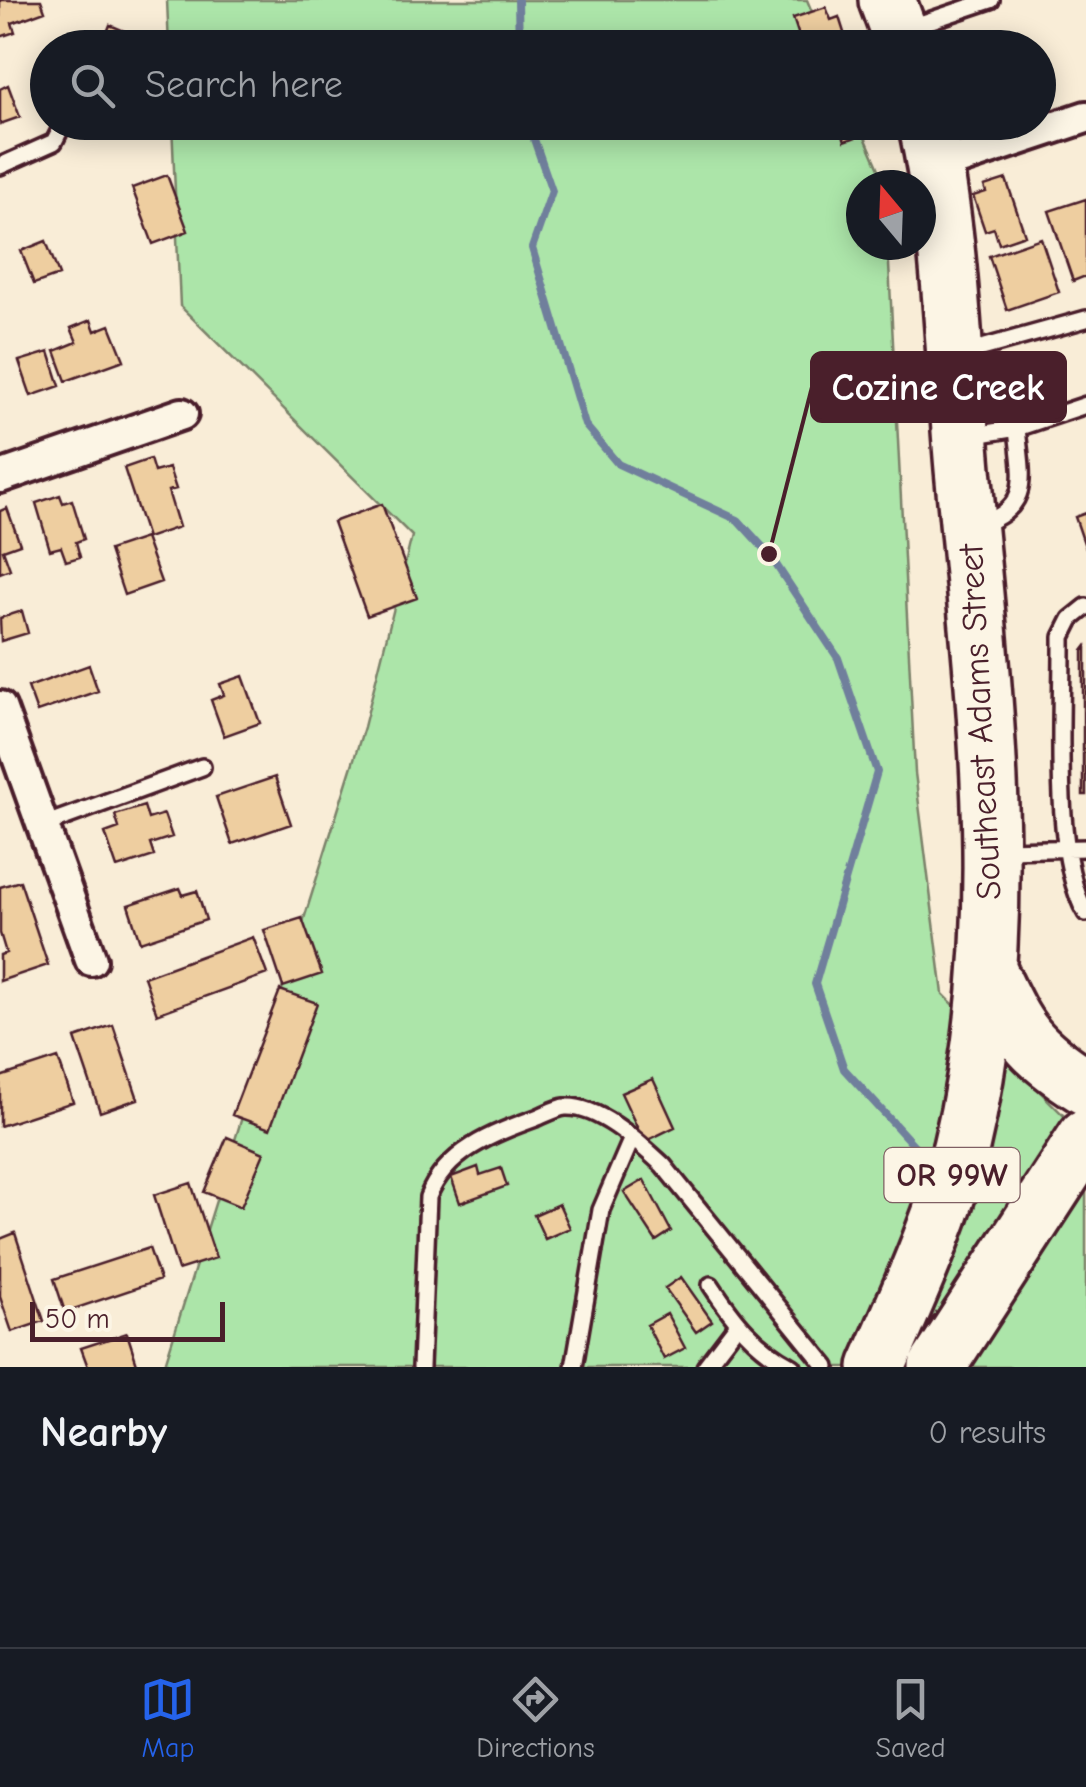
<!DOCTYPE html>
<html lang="en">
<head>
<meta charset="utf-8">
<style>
  body { margin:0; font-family:"Comic Neue",sans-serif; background:#20242c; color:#f1f3f6 }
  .compass { position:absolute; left:846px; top:170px; width:90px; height:90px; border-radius:50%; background:#171b24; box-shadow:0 5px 25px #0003; rotate:341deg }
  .scale { position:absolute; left:30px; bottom:25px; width:195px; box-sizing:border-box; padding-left:10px; border:5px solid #4a1f2b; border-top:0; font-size:28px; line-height:35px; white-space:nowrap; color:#4a1f2b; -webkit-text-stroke:8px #fcf5e5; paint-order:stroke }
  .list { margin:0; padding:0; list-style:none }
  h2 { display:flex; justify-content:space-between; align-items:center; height:130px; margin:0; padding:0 40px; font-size:42px }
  h2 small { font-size:32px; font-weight:400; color:#9ea1a6 }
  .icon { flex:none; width:55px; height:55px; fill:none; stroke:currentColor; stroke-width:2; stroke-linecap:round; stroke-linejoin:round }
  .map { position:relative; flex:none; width:1086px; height:1367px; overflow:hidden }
  .search { position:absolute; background:#171b24; box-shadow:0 5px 25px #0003; left:30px; right:30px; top:30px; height:110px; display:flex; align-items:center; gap:25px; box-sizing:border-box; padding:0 35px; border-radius:55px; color:#9ea1a6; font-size:38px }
  .sheet { height:280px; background:#171b24 }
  nav { display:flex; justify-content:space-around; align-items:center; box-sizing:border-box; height:140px; border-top:2px solid #363941; background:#171b24; font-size:28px; color:#9ea1a6 }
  nav a { display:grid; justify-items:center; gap:5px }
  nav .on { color:#2563eb }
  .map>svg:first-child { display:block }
</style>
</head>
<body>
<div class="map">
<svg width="1086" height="1367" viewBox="0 0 1086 1367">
  <rect width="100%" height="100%" fill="#f9edd7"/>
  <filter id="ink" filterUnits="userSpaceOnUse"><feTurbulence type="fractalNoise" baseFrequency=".01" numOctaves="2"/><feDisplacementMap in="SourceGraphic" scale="20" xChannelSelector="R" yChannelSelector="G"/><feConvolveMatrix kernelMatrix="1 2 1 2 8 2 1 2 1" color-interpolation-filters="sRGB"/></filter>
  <g filter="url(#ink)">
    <path fill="#ace5a9" stroke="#7b826a" stroke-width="2.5" d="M167,0H807L827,47H169Z
      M172,123H859L885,183L861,185V245H888L915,773L943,994L1086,1138V1367H164L364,727L412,536L180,306Z"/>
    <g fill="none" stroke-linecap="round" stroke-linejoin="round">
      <path stroke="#707f9c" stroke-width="8" d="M518,0L519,48
        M528,122L552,191L532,248L585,425L618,464L738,520L769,554L838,658L877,772L815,984L844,1069L917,1149"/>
    </g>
    <path fill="#eecea0" stroke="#4a1f2b" stroke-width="2.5" d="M0,0H41L45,11L12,23L15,32L0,37Z
      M826,7L831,20L839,17L848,45L803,48L793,18Z
      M110,25L160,46V48H101Z
      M8,85L20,117L0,124V89Z
      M839,122H893V124L845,141Z
      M167,175L188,231L153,244L132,188Z
      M1006,179L1025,235L999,244L994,228L985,231L973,196L986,192L984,186Z
      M1086,199V276L1073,281L1049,211Z
      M1041,238L1059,292L1007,310L989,256Z
      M46,241L59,275L34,284L21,251Z
      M91,320L95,331L110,325L124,360L66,381L55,351L77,342L71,328Z
      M49,352L60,386L31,396L19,361Z
      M150,459L154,472L169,468L176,489L168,491L179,527L147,538L124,468Z
      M60,495L63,503L72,500L84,539L76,542L80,557L66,561L61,547L50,550L36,503Z
      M382,504L417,598L367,616L333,522Z
      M7,508L20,544L3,550L10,569L0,573V511Z
      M1086,513V549L1075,517Z
      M145,538L161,582L124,595L109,550Z
      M22,611L28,633L1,641L0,618Z
      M1086,647V795H1083V651Z
      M89,665L98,691L37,712L28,687Z
      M243,676L260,723L224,736L211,700L224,695L220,684Z
      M275,777L291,824L232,844L216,797Z
      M144,806L148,819L164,814L172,837L150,844L154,856L117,868L105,833L119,828L115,815Z
      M20,881L48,965L0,981V955L6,953L0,933V887Z
      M180,888L183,895L197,891L206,920L140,942L128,905Z
      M302,918L322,974L283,987L264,930Z
      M253,937L267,974L157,1014L144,977Z
      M280,990L317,1003L270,1129L232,1115Z
      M113,1025L138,1099L100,1112L75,1038Z
      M58,1058L73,1102L0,1126V1077Z
      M653,1079L675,1127L644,1142L621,1093Z
      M227,1137L264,1153L241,1207L204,1192Z
      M478,1167L480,1175L501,1168L507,1186L460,1203L451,1177Z
      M644,1180L671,1231L656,1241L624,1192Z
      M191,1183L216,1258L178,1270L154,1195Z
      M559,1204L570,1228L545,1239L534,1215Z
      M15,1233L44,1321L12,1332L0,1297V1239Z
      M149,1248L160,1280L65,1312L54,1279Z
      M681,1277L712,1321L696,1332L665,1288Z
      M667,1314L685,1348L664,1359L647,1325Z
      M127,1333L138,1367H88L81,1348Z"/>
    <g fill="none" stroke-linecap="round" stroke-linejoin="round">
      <g stroke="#4a1f2b" stroke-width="22">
        <path id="lane" d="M908,28L991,0
          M0,166L54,142L64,122
          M964,353L1086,319
          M969,436L1017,428L1086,405
          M979,525C1034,507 1021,475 1017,428
          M1086,607L1071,619L1062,637C1063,709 1051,854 1086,913
          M41,826L202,767
          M1001,850L1086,848
          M711,1285C734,1320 755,1347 793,1367
          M421,1367L428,1197C446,1151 492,1134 536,1118C544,1115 556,1108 565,1107C600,1105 640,1144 663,1165L827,1367
          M574,1367L601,1210L632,1138
          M705,1367L737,1325"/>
      </g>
      <g stroke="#4a1f2b" stroke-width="38">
        <path id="street" d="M936,167L1086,117
          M0,477L182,414
          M0,707L91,960"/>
      </g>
      <g stroke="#4a1f2b" stroke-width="62">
        <path id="highway" d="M887,0L905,48
          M989,972C1018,1034 1027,1049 1086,1087
          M877,1367C908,1295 942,1223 961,1147C1015,924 984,695 963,469C953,353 952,237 926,122
          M937,1367L1086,1137"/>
      </g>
      <use href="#lane" stroke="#fcf5e5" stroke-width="15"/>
      <use href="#street" stroke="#fcf5e5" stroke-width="30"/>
      <use href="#highway" stroke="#fcf5e5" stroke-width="55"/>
    </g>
  </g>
  <g text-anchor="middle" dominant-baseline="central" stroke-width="8" stroke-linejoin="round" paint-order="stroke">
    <rect fill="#fcf5e5" stroke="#7f5f63" stroke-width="2.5" x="884.5" y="1148" width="135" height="54" rx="8"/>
    <g font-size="32" font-weight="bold" fill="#4a1f2b">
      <text x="952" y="1175">OR 99W</text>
    </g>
    <g font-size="35" fill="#4a1f2b" stroke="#fcf5e5">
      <text transform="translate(980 722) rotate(-93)">Southeast Adams Street</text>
    </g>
  </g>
  <path fill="none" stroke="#4a1f2b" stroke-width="4" d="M769 554L812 387"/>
  <circle fill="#4a1f2b" stroke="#fcf5e5" stroke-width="4" cx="769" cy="554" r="10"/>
  <rect fill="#4a1f2b" stroke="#4a1f2b" stroke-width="4" x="812" y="353" width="253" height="68" rx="10"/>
  <g font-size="38" text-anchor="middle" font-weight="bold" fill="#fff">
    <text x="938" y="400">Cozine Creek</text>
  </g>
</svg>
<svg class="compass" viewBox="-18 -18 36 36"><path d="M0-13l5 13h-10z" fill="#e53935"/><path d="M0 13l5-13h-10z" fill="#9ea1a6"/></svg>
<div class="scale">50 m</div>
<div class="search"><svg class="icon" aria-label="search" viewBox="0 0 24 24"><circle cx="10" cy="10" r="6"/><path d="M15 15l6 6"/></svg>Search here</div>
</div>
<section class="sheet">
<h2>Nearby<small>0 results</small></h2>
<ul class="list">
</ul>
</section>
<nav>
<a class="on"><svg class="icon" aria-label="map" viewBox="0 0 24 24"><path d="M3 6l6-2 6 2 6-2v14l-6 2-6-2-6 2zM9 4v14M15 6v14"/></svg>Map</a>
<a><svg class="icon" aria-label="directions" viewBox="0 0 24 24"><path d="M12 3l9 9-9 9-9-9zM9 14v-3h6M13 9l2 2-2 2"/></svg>Directions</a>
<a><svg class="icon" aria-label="saved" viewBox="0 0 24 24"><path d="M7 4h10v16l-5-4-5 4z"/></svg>Saved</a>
</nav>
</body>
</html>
